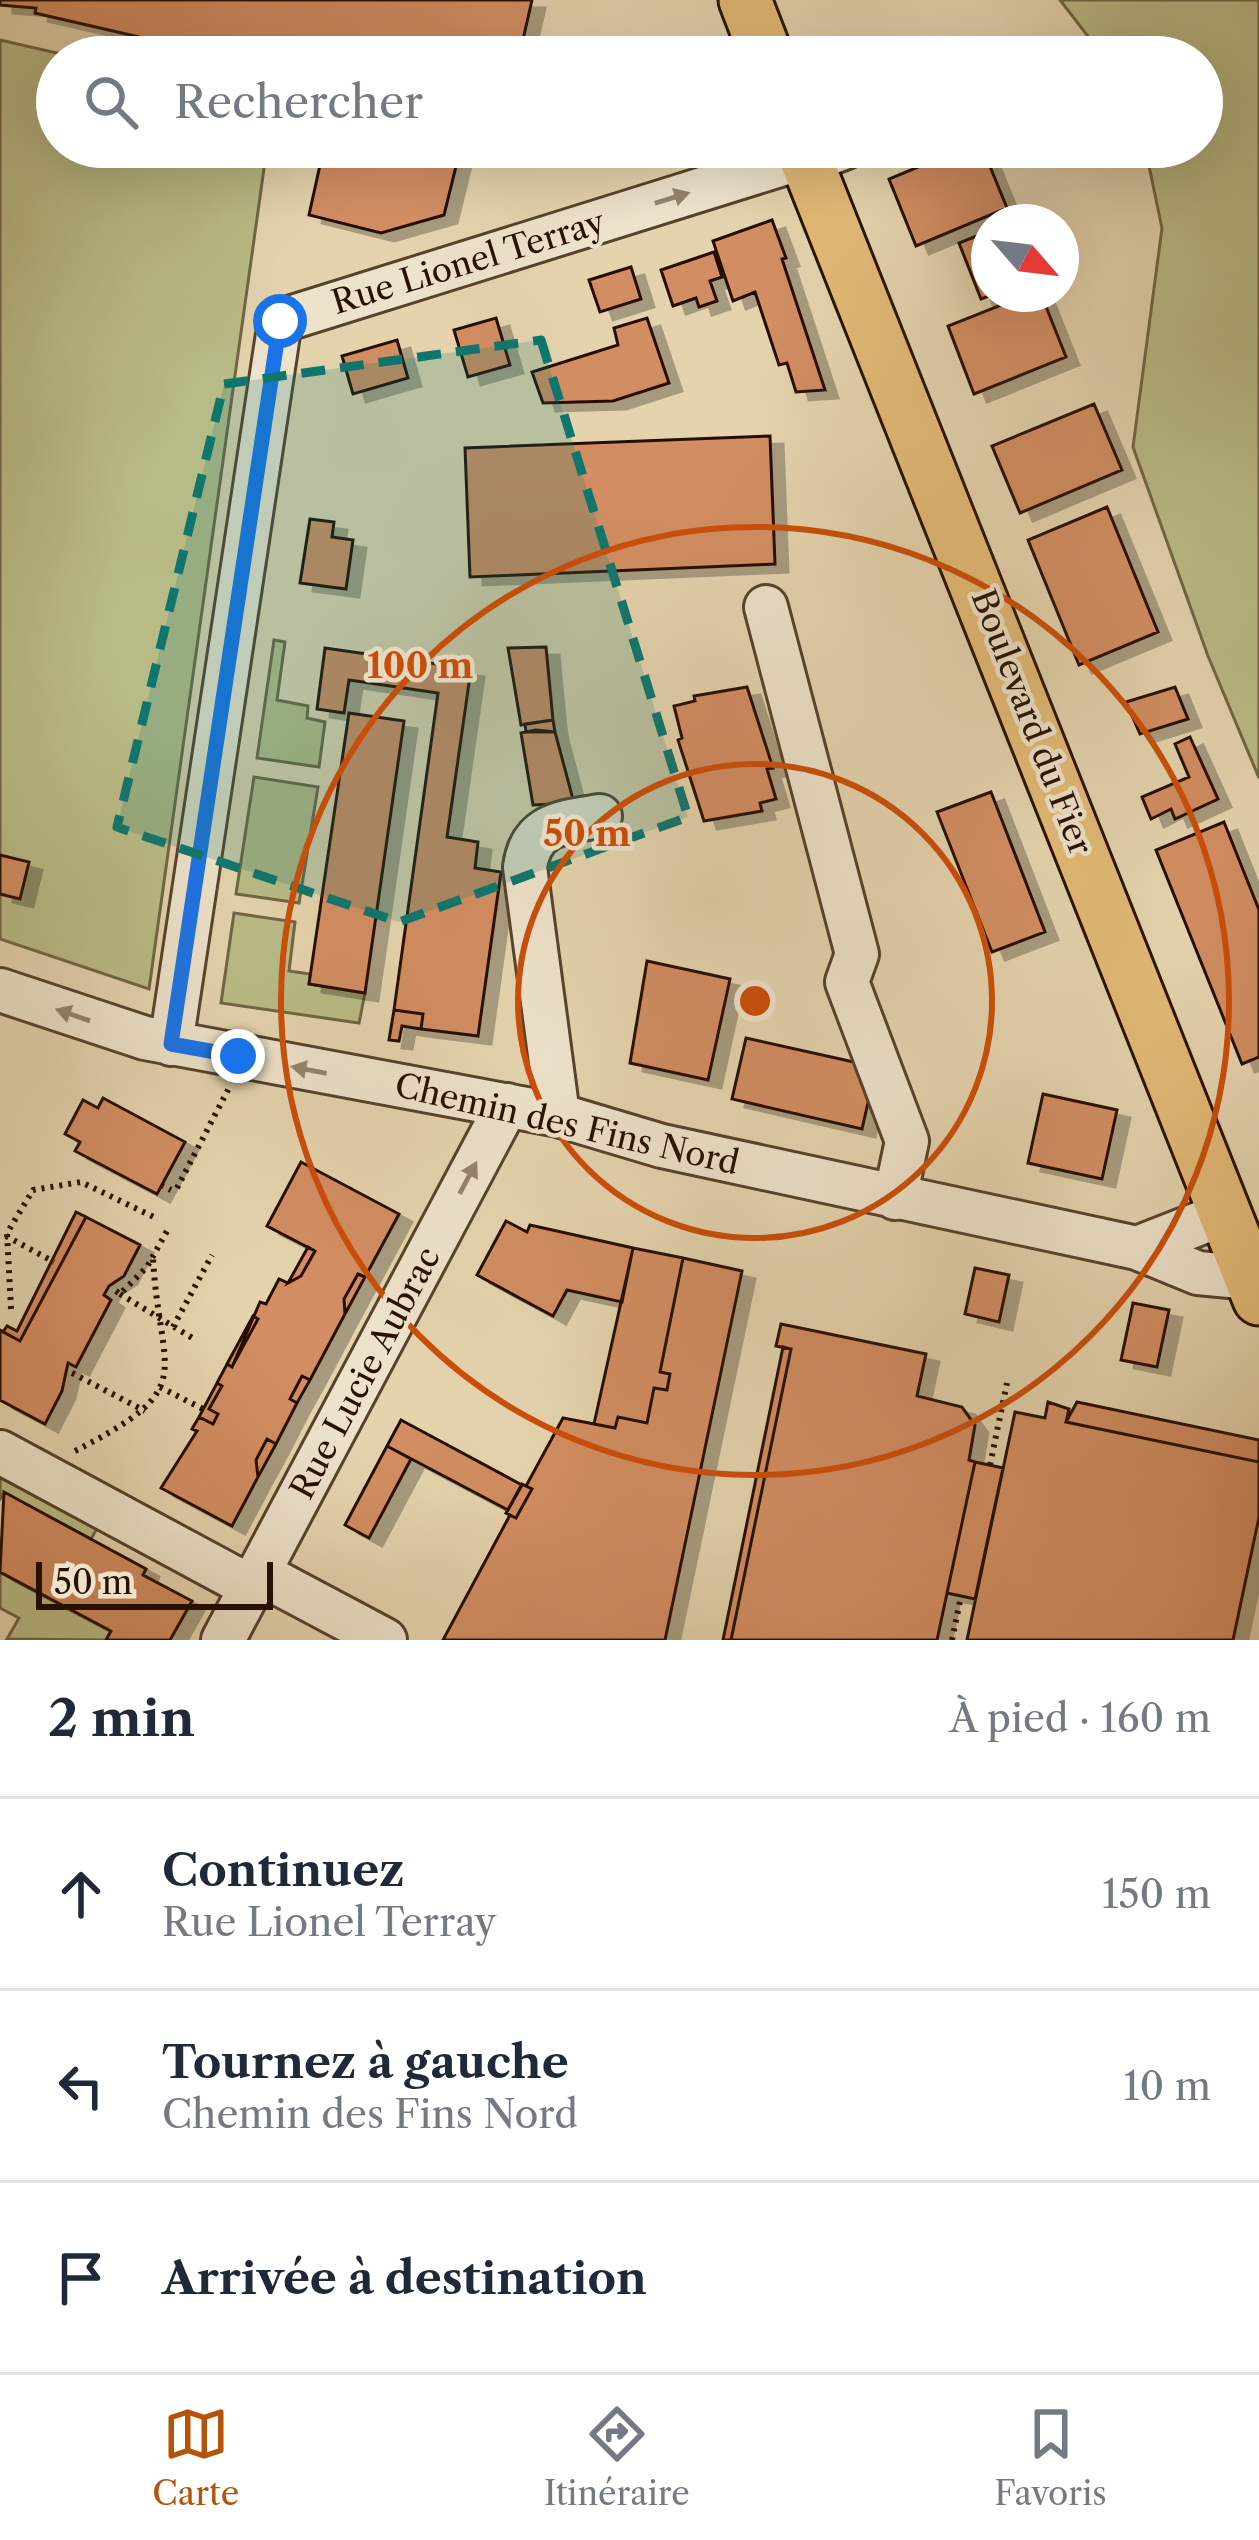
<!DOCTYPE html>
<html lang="fr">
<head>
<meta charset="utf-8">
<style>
  body { margin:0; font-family:"Libre Caslon Text",serif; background:#f6f6f7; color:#1f2937 }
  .compass { position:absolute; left:971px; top:204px; width:108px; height:108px; border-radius:50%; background:#fff; box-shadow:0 12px 48px #0002; rotate:118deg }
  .scale { position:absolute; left:36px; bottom:30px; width:237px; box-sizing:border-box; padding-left:12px; border:6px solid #281100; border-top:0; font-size:33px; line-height:42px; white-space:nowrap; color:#281100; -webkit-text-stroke:9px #ede2ca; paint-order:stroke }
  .stop { position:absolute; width:36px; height:36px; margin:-27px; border:9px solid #1a73e8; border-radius:50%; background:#fff }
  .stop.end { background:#1a73e8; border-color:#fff; box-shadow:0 3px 12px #0008 }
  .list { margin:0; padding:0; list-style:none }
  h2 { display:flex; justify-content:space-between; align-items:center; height:156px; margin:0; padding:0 48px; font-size:51px }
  h2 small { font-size:39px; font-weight:400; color:#747a83 }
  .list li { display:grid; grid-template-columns:78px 1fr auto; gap:36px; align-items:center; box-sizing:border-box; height:192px; padding:0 48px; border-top:3px solid #e0e1e3 }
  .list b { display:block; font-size:45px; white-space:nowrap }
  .list p { margin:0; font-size:39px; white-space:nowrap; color:#747a83 }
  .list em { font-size:39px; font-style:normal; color:#747a83 }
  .icon { flex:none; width:66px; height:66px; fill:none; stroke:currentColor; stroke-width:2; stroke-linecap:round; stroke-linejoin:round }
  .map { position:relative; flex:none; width:1259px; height:1640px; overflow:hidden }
  .search { position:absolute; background:#fff; box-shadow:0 12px 48px #0002; left:36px; right:36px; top:36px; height:132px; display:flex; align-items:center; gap:30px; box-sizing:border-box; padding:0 42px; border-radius:66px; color:#747a83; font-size:45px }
  .sheet { height:732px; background:#fff }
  nav { display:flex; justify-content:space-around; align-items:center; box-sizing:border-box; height:168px; border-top:3px solid #e0e1e3; background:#fff; font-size:33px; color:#747a83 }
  nav a { display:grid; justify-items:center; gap:6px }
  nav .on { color:#b45309 }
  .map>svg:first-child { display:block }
</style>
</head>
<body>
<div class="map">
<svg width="1259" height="1640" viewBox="0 0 1259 1640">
  <defs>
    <filter id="shadow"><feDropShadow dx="13" dy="8" stdDeviation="0" flood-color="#0004"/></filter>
  </defs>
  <rect width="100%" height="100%" fill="#e4d3ad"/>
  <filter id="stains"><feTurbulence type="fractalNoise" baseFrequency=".00167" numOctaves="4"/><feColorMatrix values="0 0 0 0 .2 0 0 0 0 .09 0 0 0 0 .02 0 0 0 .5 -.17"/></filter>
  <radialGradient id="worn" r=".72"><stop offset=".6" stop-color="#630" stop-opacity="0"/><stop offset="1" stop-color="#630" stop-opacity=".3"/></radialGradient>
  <path fill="#b9bb86" stroke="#706643" stroke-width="3" d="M1060,0H1259V778L1208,656L1133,447L1162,228L1145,147H1202V57H1104Z
    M0,40L74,57H57V147H267L149,989L0,939Z
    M274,640L285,642L277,700L308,706L307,718L325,722L319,767L257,758Z
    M254,777L318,787L299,903L236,894Z
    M234,913L295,922L289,971L310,974L309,984L365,993L359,1023L221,1003Z
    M0,1460L103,1518L91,1539L4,1493L0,1499Z
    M0,1572L111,1631L106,1640L7,1639L19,1618L0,1608Z"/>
  <path fill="#d28d62" stroke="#281100" stroke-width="3" filter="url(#shadow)" d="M0,0H532L519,57H226L35,13L36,8L0,5Z
    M324,147H431L459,154L444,215L381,233L309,215Z
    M966,147H982L1007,208L916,246L889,179Z
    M772,220L786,258L782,259L825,390L796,392L787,363L779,365L755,292L733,301L713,241Z
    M989,231V294H994L981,299L959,243Z
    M714,252L722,277L710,281L717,301L699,307L696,298L673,306L661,270Z
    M631,267L641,299L600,312L589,280Z
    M1029,294H1041L1066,357L974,394L948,326Z
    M496,318L510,365L468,377L454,330Z
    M647,318L669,383L613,401L543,403L532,372L618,345L614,328Z
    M397,340L408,378L353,394L342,356Z
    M1094,404L1122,470L1020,513L992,446Z
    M770,436L775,564L470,577L465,448Z
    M1107,507L1158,632L1079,665L1028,540Z
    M310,519L334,522L332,537L353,540L346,589L300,583Z
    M546,647L553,720L521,725L508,648Z
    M325,648L471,669L447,837L478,842L475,868L501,872L478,1036L421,1029L423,1014L394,1010L438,693L349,680L344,713L317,709Z
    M747,687L773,768L767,769L776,799L760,803L762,811L704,821L678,740L682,738L674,706L695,701L694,696Z
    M1175,687L1188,719L1140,734L1126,702Z
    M349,713L404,721L365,993L309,984Z
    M553,720L555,732H526L525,724Z
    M536,730L555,732L574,803L533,805L521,733Z
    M1190,737L1218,799L1175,819L1171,809L1151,819L1142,797L1189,777L1175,744Z
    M991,792L1045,932L992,952L937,812Z
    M1224,822L1259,910V1057L1242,1064L1156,850Z
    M0,855L29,862L20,899L0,894Z
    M647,961L730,979L708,1080L630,1063Z
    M394,1010L423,1014L421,1029L402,1026L399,1041L389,1040Z
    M746,1038L876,1067L862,1129L732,1099Z
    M1043,1094L1117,1110L1102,1179L1028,1163Z
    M103,1098L185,1142L157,1194L75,1151L80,1142L65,1134L83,1100L98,1108Z
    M301,1162L399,1214L365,1277L358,1274L344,1299L345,1314L310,1380L302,1376L290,1399L297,1403L276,1444L267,1439L256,1460L258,1477L232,1526L161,1488L197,1431L192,1429L199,1417L213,1424L218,1414L209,1409L222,1386L217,1383L227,1364L232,1367L260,1302L266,1304L279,1279L288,1283L301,1276L315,1251L267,1226Z
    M76,1212L86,1217L20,1341L3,1332L7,1326L17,1331Z
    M86,1217L140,1245L124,1276L109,1286L104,1295L111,1300L76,1367L68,1363L62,1391L45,1424L0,1400V1330L20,1341Z
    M506,1221L527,1232L530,1225L633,1248L622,1302L567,1290L553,1316L477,1275Z
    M308,1247L315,1251L301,1276L288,1283Z
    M633,1248L683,1258L660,1372L670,1374L667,1390L654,1388L647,1423L618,1417L615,1428L594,1424Z
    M683,1258L742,1271L665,1640H443L510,1515L516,1518L532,1489L526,1486L563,1418L615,1428L618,1417L647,1423L654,1388L667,1390L670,1374L660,1372Z
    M975,1268L1009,1275L999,1322L965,1314Z
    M358,1274L365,1277L345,1314L344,1299Z
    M1133,1303L1169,1310L1157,1367L1121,1360Z
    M253,1316L258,1319L232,1367L227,1364Z
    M781,1324L926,1354L917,1396L962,1407L975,1425L969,1460L975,1462L937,1640H731L791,1349L776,1346Z
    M783,1347L791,1349L731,1640H723Z
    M302,1376L310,1380L297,1403L290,1399Z
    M217,1383L222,1386L209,1409L218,1414L213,1424L199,1417Z
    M1048,1402L1069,1409L1066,1422L1259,1462V1517L1233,1640H967L1015,1412L1045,1418Z
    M1077,1402L1259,1440V1462L1066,1422Z
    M401,1420L522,1485L508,1510L387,1446Z
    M267,1439L276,1444L258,1477L256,1460Z
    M387,1446L411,1459L369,1538L345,1525Z
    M975,1462L1003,1468L975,1599L947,1593Z
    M522,1484L532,1489L516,1518L506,1513Z
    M4,1492L146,1569L143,1575L192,1601L170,1640H106L111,1631L0,1572Z"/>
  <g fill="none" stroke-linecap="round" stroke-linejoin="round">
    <g stroke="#57422b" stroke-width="48">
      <path id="minor" d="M807,162L846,147
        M766,607L857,954L847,982L907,1141L895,1198
        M0,990L145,1038L558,1115L662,1146L1137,1248L1198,1273L1251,1278
        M171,1044L280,321L805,157
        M558,1115L525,867C531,823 563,822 600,816
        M1137,1248L1226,1213
        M0,1452L251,1587
        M259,1573L385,1640
        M223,1640L507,1105"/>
    </g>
    <g stroke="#281100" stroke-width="57">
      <path id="major" d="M745,0L767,57
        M801,147L1259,1299"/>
    </g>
    <path stroke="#281100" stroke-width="6" stroke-dasharray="3 6" stroke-linecap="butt" d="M161,1185L171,1190
      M177,1188L229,1088
      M6,1236L54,1262
      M116,1291L120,1294L147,1267L167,1231
      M120,1294L194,1339
      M11,1309L7,1233L33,1190L81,1182L158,1219
      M173,1327L212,1255
      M72,1373L145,1411
      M160,1387L203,1409
      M75,1451C202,1386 159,1377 153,1257
      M990,1465L1007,1383
      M952,1640L961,1596"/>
    <use href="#minor" stroke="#ede2ca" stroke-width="42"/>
    <use href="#major" stroke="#e2ba76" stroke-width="51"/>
  </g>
  <defs><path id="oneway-solid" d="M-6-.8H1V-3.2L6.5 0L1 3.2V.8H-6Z" transform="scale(3)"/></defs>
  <g fill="#94846f">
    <use href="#oneway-solid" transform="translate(672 198) rotate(-17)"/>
    <use href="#oneway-solid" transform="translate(73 1015) rotate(-161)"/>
    <use href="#oneway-solid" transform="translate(309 1070) rotate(-169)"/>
    <use href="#oneway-solid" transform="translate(468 1178) rotate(-62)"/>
  </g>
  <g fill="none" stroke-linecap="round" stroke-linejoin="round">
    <path stroke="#1a73e8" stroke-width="15" d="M238,1056L171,1044L280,321"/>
  </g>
  <path fill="#0f766e" fill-opacity="0.2" stroke="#0f766e" stroke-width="9" stroke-dasharray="24 15" stroke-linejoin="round" d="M541,340L688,817L399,922L117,827L224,384Z"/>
  <g fill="none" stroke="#cb4e0a" stroke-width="6">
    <circle cx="755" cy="1001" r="237"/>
    <circle cx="755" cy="1001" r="474"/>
  </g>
  <g text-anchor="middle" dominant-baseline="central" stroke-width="9" stroke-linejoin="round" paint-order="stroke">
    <g font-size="33" fill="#281100" stroke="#ede2ca">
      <text transform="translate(468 262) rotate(-17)">Rue Lionel Terray</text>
      <text transform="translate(1032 722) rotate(69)">Boulevard du Fier</text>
      <text transform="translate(567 1124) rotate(13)">Chemin des Fins Nord</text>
      <text transform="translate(365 1373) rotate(-62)">Rue Lucie Aubrac</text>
    </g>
  </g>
  <circle cx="755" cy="1001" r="18" fill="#cb4e0a" stroke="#ede2ca" stroke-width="6"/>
  <g font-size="36" text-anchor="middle" font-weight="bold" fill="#cb4e0a" stroke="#ede2ca" stroke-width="9" stroke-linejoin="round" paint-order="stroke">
    <text x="420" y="678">100 m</text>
    <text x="587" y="846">50 m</text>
  </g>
  <rect width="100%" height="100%" filter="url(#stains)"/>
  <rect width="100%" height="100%" fill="url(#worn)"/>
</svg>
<svg class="compass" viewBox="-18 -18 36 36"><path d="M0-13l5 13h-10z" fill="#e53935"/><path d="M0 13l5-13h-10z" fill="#747a83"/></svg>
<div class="scale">50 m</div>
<div class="stop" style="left:280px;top:321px"></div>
<div class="stop end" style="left:238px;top:1056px"></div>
<div class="search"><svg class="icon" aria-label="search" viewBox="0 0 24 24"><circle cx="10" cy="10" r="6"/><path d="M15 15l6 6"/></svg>Rechercher</div>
</div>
<section class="sheet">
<h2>2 min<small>À pied · 160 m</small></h2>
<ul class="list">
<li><svg class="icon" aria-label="ahead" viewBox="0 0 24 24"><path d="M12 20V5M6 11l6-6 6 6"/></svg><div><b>Continuez</b><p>Rue Lionel Terray</p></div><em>150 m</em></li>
<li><svg class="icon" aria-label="left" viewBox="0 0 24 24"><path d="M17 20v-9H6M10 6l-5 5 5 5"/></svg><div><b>Tournez à gauche</b><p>Chemin des Fins Nord</p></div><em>10 m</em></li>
<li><svg class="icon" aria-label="arrive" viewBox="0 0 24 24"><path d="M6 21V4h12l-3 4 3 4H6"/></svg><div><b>Arrivée à destination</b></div></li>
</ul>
</section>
<nav>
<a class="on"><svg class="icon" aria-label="map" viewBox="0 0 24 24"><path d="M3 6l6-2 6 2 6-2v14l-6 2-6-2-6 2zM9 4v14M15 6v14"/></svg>Carte</a>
<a><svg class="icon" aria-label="directions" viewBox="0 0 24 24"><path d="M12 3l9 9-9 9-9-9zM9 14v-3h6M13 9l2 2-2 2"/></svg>Itinéraire</a>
<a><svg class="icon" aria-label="saved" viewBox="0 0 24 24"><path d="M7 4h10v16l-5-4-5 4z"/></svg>Favoris</a>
</nav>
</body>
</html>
